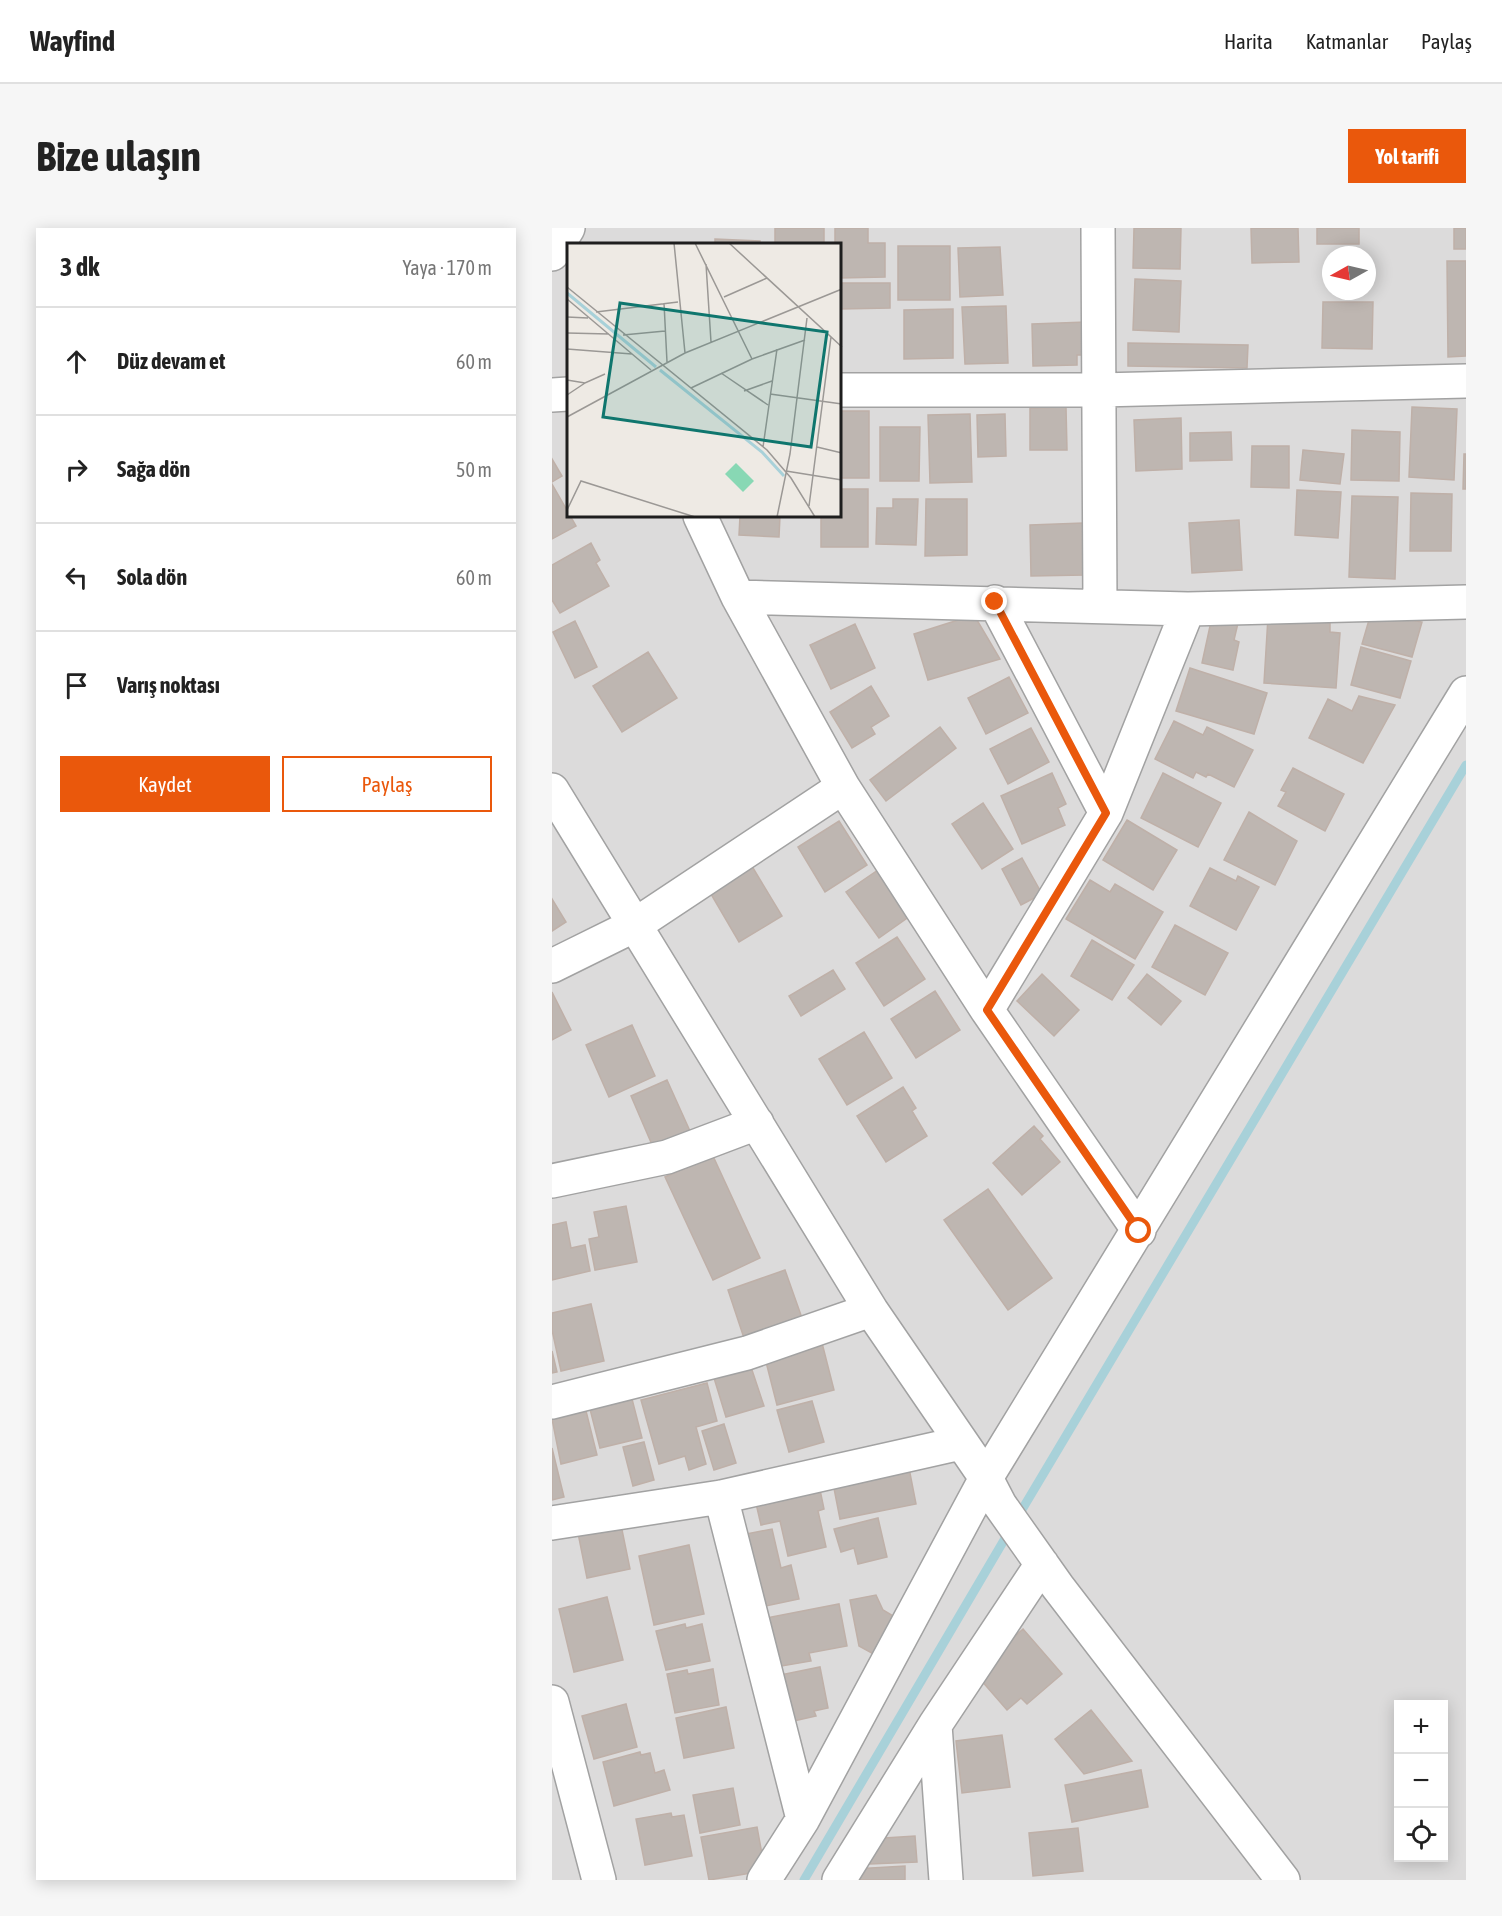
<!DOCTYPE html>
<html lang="tr">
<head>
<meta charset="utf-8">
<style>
  body { margin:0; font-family:"Asap Condensed",sans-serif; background:#f6f6f6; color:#222 }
  .controls { position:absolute; right:18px; bottom:18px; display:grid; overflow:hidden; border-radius:0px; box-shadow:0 3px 15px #0003 }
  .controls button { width:54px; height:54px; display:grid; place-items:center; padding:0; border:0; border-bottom:2px solid #e0e0e0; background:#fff; color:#222; font:30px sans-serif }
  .compass { position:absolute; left:770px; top:18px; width:54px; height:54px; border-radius:50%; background:#fff; box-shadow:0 3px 15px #0003; rotate:262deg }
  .stop { position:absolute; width:18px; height:18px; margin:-14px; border:4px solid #ea580c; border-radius:50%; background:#fff }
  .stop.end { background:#ea580c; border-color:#fff; box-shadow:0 2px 6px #0008 }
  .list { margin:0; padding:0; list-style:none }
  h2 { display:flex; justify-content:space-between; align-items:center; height:78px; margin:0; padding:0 24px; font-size:26px }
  h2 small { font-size:20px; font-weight:400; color:#767676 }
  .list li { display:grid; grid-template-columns:39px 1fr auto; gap:18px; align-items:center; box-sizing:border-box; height:108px; padding:0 24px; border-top:2px solid #e0e0e0 }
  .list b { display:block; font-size:22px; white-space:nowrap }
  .list em { font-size:20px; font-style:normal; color:#767676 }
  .actions { display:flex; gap:12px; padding:18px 24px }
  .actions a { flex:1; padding:14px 0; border:2px solid #ea580c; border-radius:0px; text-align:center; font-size:21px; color:#ea580c }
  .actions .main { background:#ea580c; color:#fff }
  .icon { flex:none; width:33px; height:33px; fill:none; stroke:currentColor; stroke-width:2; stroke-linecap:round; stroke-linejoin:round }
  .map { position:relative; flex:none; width:914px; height:1652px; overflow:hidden; border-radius:0px }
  header { display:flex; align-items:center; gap:36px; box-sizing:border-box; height:84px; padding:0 30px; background:#fff; border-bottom:2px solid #e0e0e0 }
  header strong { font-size:28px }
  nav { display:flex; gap:33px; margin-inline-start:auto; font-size:21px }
  .intro { display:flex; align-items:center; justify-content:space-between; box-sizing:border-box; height:144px; padding:0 36px }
  h1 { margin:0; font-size:42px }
  .button { padding:15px 27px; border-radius:0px; background:#ea580c; color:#fff; font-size:21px; font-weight:700 }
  main { display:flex; gap:36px; padding:0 36px }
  aside { flex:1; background:#fff; border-radius:0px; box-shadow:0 3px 15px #0003 }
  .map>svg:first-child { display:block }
</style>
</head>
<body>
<header>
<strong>Wayfind</strong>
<nav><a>Harita</a><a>Katmanlar</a><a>Paylaş</a></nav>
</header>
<div class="intro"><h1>Bize ulaşın</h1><a class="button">Yol tarifi</a></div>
<main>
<aside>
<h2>3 dk<small>Yaya · 170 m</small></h2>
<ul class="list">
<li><svg class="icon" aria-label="ahead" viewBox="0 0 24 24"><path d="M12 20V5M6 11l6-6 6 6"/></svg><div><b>Düz devam et</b></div><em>60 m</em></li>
<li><svg class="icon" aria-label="right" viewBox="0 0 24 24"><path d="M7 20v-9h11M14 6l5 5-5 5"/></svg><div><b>Sağa dön</b></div><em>50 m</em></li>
<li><svg class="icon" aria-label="left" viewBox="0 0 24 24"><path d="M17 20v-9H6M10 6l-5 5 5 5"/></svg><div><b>Sola dön</b></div><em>60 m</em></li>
<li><svg class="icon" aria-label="arrive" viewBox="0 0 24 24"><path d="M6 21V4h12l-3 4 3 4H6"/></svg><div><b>Varış noktası</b></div></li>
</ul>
<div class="actions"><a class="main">Kaydet</a><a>Paylaş</a></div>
</aside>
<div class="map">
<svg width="914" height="1652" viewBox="0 0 914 1652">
  <rect width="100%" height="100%" fill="#eeeae4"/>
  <path fill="#dcdbdb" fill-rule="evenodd" d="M7,0H914V1652H0V10ZM16,16H288V288H16ZM779,27H815V63H779ZM846,1476H892V1630H846Z"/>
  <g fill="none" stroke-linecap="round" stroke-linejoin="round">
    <path stroke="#a8d1d9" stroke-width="9" d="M465,1290L914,537
      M252,1652L458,1302"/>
  </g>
  <path fill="#beb6b1" stroke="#bfb0a8" stroke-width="1.5" d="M223,0H272V16H223Z
    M283,0H316V15H333V49L288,50V16H283Z
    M582,0H629L628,41L581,40Z
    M699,0H746L747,34L700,35Z
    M765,0H807V16H765Z
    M902,0H914V21H902Z
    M163,11L208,13V16H163Z
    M346,18H398V72H346Z
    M448,19L451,67L408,69L406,20Z
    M895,33H914V128L896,129Z
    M583,51L629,53L627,104L581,102Z
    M288,55H338V80L288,81Z
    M771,74H821L820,121L770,120Z
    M454,78L456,135L413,136L410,79Z
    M401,81V130L352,131V82Z
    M534,94L535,127H525V137L481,138L480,96Z
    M576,115L696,117L695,140L576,138Z
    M514,179L515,222H478V180Z
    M860,179L905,181L902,252L857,249Z
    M288,183H317V250H288Z
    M418,186L420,254L378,255L376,187Z
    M453,186L454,228L426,229L425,187Z
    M629,190L630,241L584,243L582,192Z
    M328,199H368L367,253H328Z
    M800,202L848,204L847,253L799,252Z
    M679,204L680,232L638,233V205Z
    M700,218H737V260L699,259Z
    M751,222L792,226L788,256L748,252Z
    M912,226H914V261H911Z
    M0,231L10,248L0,254Z
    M0,256L24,298L0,311Z
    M288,261H316V319H269V288H288Z
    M745,262L789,264L786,310L743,307Z
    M859,265L900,266L899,323H858Z
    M800,268L846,269L843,351L797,349Z
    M341,271H366L364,317L324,316L325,280H341Z
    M374,271H415V327L373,328Z
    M188,288H228L227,309L187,307Z
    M687,292L690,342L640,345L637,295Z
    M531,295L533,347L479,348L478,297Z
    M39,315L48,332L44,335L57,358L8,385L0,372V337Z
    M819,385L870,394L860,429L810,416Z
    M422,387L448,431L376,452L362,406Z
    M660,389L686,395L682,412L687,414L681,442L650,435Z
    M716,389L778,393V404L788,405L784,460L712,455Z
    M23,393L45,439L23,450L1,404Z
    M303,396L323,440L279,461L258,417Z
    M809,419L859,433L848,470L799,457Z
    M96,424L125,470L70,504L41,458Z
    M638,440L715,465L702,506L624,483Z
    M457,449L476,485L434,506L416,470Z
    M319,458L337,488L319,499L323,506L300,520L278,484Z
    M807,468L843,477L811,535L757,510L776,471L800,483Z
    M622,493L651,507L655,499L701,522L682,559L656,546L654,549L644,544L641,550L603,531Z
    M388,499L404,520L334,573L318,552Z
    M479,500L497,534L456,556L438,521Z
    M741,540L792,566L773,603L726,578L734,564L729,562Z
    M500,545L514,576L506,580L513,597L470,616L449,568Z
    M611,545L669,575L646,619L589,590Z
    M431,575L461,621L430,641L400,596Z
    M697,584L745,613L723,657L672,632Z
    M575,592L625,622L601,662L551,632Z
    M287,593L315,637L273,664L246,619Z
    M470,630L490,666L469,677L450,641Z
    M198,635L230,688L187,714L156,661Z
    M658,640L684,653L686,648L707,659L684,702L638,678Z
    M326,642L358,688L327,710L294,664Z
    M538,652L558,664L563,656L611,684L583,731L514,691Z
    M0,671L14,694L0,703Z
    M623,697L676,725L653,767L600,739Z
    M345,709L373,751L332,778L304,735Z
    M540,712L582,737L560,772L519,748Z
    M281,742L293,761L249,788L237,768Z
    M490,746L527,782L502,808L465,773Z
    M595,746L629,773L609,797L576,770Z
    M383,763L408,802L364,830L339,791Z
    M0,764L19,802L0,812Z
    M80,797L103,848L57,869L34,817Z
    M312,804L340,850L295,877L267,831Z
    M115,852L138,903L101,919L79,868Z
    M351,859L364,880L360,883L375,908L334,934L305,888Z
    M482,898L491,908L488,911L508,934L470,967L441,935Z
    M161,928L208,1030L161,1052L113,949Z
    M436,961L500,1050L456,1082L392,992Z
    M74,978L85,1034L43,1042L37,1011L47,1009L42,984Z
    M14,994L19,1020L33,1017L38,1043L0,1052V997Z
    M233,1042L250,1090L192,1110L176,1062Z
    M39,1076L52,1133L9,1143L0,1102V1085Z
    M270,1115L282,1162L225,1177L213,1130Z
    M0,1123L5,1144L0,1145Z
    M199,1139L212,1178L174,1189L162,1150Z
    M155,1155L165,1193L144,1199L154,1236L137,1242L133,1228L107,1236L89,1172Z
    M80,1171L90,1210L48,1220L38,1181Z
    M260,1173L272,1214L237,1224L225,1182Z
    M34,1183L45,1227L9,1236L0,1191Z
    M172,1196L184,1235L162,1242L150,1203Z
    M92,1214L102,1252L81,1258L71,1219Z
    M0,1220L12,1269L0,1272Z
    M356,1235L364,1276L288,1291L280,1250Z
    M267,1257L272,1281L266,1283L274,1319L236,1328L228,1293L209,1297L203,1271Z
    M326,1290L335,1329L306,1336L302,1320L289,1324L282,1301Z
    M69,1297L78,1341L35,1350L26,1305Z
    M220,1301L229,1340L239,1337L247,1371L209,1379L194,1306Z
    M137,1317L152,1386L102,1397L87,1328Z
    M324,1367L331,1382L348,1392L327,1429L307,1418L298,1372Z
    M55,1369L71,1432L22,1444L7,1381Z
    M287,1376L295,1418L257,1425L259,1433L224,1439L214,1390Z
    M133,1396L134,1400L150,1396L158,1433L114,1442L104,1403Z
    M471,1401L510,1446L475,1476L469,1470L455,1482L422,1444Z
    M268,1439L276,1480L262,1483L264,1488L237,1494L228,1447Z
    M161,1441L167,1477L123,1485L115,1446L135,1442L136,1446Z
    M74,1476L85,1519L42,1531L30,1488Z
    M174,1479L182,1520L132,1530L124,1490Z
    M539,1482L580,1533L532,1546L503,1511Z
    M450,1507L458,1559L410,1565L404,1513Z
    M88,1524L89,1527L98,1525L103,1545L112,1542L118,1562L62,1578L51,1534Z
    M589,1542L596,1579L520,1594L513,1557Z
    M181,1560L188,1597L148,1605L141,1567Z
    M119,1585L120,1589L132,1587L140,1628L93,1637L84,1591Z
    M205,1599L210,1626L199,1645L157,1652L149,1609Z
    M526,1600L531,1643L481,1648L477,1605Z
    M363,1608L365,1634L318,1636L317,1611Z
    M353,1638V1652H302V1641Z"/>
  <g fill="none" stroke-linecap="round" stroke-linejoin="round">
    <g stroke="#a2a2a2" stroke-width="36">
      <path id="minor" d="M546,0L548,377
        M0,26L16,0
        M288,162H548L914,153
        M0,167L16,166
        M148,288L186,369L291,559L435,782L587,1003
        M186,369L636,381L914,374
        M443,374L554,585
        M0,562L319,1082L434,1250L448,1277L506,1359L731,1652
        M0,738L83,697L291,559
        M435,782L554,585L636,381
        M0,953L115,929L205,895
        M0,1174L195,1125L319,1082
        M169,1269L251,1591
        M0,1295L169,1269L409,1215
        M0,1474L47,1652
        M383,1497L394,1652
        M212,1652L251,1591L434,1250L914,465
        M287,1652L383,1497L490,1336"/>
    </g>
    <use href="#minor" stroke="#fff" stroke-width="33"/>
  </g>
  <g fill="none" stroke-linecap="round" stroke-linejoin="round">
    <path stroke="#ea580c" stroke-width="8" d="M443,374L554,585L435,782L587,1003"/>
  </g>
  <g transform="translate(15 15)">
    <rect width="274" height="274" fill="#eeeae4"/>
    <path d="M169,220L187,238L176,249L158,231Z" fill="#88d8b4"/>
    <path fill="none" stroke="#a8d1d9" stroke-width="3" d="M0,50L89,124M93,127L195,209L217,233"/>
    <path fill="none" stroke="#9b9895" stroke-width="1.5" d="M107,0L118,110M128,0L185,116M162,0L275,104M139,21L144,99M0,44L200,207L224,235L248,274M157,54L200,35M0,56L84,127M97,60L100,119M29,69L111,59M0,74L21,75M0,90L42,91M56,92L98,88M0,106L65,111M154,130L201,162M0,137L18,140L38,131M124,145L185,116L238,97M177,148L205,138M203,151L275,161M0,152L18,140M0,174L118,110L275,46M196,204L210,106M250,204L275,210M219,228L275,237M242,263L264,94M0,267L14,238L128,274M210,274L223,211L240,75"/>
    <path fill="#0f766e" fill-opacity="0.15" stroke="#0f766e" stroke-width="3" d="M53,60L260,89L244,204L36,174Z"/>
    <rect width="274" height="274" fill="none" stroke="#1e1e1e" stroke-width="3"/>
  </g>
</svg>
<div class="controls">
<button>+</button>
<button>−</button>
<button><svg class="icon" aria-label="locate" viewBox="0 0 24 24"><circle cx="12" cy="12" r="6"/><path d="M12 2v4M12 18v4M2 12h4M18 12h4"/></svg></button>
</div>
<svg class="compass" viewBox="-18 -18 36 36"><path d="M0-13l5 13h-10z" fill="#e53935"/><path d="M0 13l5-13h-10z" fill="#767676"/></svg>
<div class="stop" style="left:587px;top:1003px"></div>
<div class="stop end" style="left:443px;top:374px"></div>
</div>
</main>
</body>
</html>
